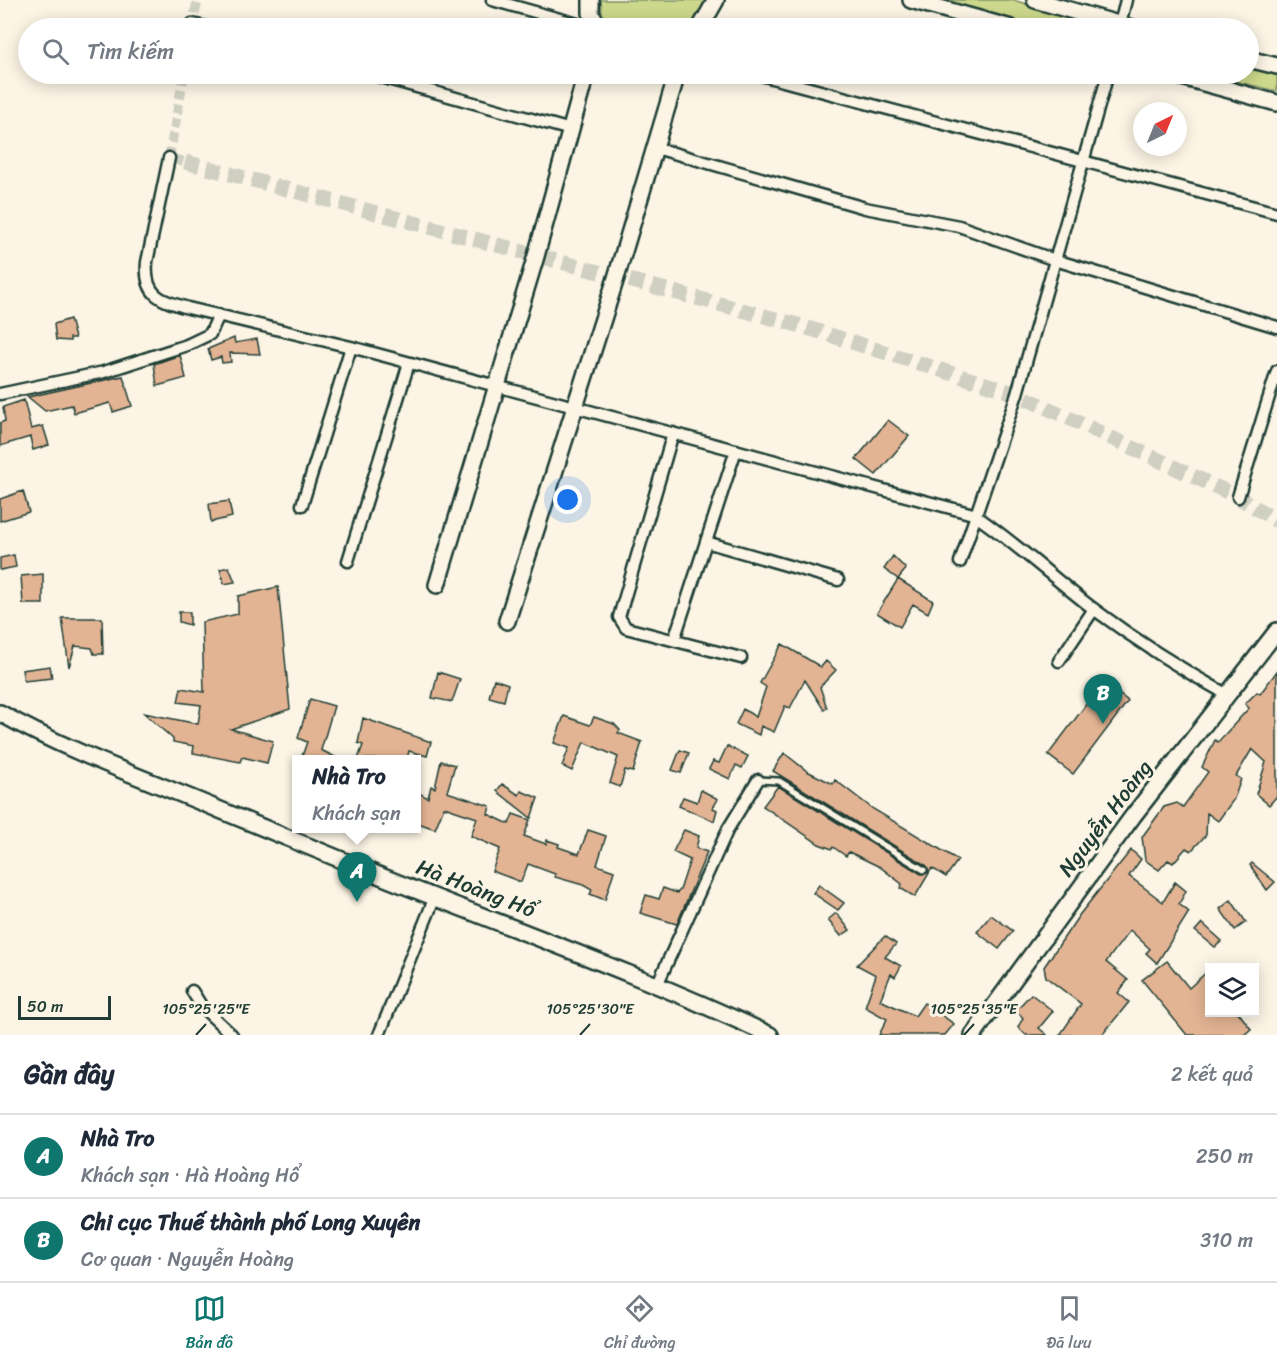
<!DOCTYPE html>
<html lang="vi">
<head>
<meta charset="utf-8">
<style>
  body { margin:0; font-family:Sriracha,sans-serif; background:#f6f6f7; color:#1f2937 }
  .controls { position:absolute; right:18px; bottom:18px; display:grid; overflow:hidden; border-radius:0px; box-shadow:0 3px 15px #0003 }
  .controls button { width:54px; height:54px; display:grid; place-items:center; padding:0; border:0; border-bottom:2px solid #e0e1e3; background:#fff; color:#1f2937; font:30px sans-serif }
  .compass { position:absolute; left:1133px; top:102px; width:54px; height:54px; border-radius:50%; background:#fff; box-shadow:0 3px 15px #0003; rotate:43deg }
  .scale { position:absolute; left:18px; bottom:15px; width:93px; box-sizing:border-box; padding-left:6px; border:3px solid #1f3d34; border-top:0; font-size:16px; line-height:21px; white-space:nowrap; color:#1f3d34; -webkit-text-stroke:4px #fcf5e5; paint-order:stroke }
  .you { position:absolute; left:568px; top:500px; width:21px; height:21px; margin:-15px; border:4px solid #fff; border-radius:50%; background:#1a73e8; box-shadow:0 0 0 9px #1a73e833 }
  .badge { display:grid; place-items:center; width:39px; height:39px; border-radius:50%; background:#0f766e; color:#fff; font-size:20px; font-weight:700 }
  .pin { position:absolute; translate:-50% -50px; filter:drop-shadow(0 2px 3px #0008) }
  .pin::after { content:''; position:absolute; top:32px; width:21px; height:18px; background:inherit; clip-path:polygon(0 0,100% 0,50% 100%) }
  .popup { position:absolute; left:292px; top:755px; width:129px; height:78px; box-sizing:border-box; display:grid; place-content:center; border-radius:0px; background:#fff; filter:drop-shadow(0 2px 4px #0005); font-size:20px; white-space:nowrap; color:#747a83 }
  .popup b { font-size:22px; color:#1f2937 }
  .popup::after { content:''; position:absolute; left:50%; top:100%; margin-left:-12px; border:12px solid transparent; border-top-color:#fff }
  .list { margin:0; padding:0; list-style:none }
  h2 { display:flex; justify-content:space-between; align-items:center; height:78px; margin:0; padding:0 24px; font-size:26px }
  h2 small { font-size:20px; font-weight:400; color:#747a83 }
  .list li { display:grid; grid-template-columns:39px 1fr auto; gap:18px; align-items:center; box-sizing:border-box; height:84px; padding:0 24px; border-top:2px solid #e0e1e3 }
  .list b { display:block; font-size:22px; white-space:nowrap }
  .list p { margin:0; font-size:20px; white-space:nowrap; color:#747a83 }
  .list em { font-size:20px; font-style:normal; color:#747a83 }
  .icon { flex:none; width:33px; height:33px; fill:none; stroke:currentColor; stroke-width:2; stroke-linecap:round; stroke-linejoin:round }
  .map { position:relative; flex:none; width:1277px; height:1035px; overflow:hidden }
  .search { position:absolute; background:#fff; box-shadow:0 3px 15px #0003; left:18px; right:18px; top:18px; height:66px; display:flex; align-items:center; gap:15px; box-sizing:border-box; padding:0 21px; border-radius:33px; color:#747a83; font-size:22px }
  .sheet { height:246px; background:#fff }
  nav { display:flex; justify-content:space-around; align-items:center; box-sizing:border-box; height:84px; border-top:2px solid #e0e1e3; background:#fff; font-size:16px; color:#747a83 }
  nav a { display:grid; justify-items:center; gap:3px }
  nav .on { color:#0f766e }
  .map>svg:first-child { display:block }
</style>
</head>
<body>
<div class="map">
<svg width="1277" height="1035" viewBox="0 0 1277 1035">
  <rect width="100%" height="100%" fill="#fcf5e5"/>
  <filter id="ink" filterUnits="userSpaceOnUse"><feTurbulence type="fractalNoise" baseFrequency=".0167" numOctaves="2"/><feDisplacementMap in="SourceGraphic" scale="12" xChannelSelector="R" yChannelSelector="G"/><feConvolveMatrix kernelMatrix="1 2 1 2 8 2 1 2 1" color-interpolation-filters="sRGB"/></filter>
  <g filter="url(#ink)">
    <path fill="#ccd88b" stroke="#768a60" stroke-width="1.5" d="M601,0H711L694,28H626L608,23L602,13Z
      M932,0H1013L1087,22L1085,28H1035Z
      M1249,64L1277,71V91L1203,74H1248Z"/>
    <path fill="#e3b494" stroke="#1f3d34" stroke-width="1.5" d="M70,319L75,338H70V341L56,340L54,324Z
      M234,338L235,343L257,339L260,354L230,353L231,362L222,363L221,357L211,360L208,349Z
      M180,355L186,378L157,386L154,364Z
      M123,376L132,406L113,412L110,403L74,413L72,405L45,411L28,397Z
      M24,400L31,429L43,426L49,445L33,450L30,437L0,446V423L5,421L3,407Z
      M888,420L909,436L876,475L856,459Z
      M23,491L29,512L0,521V499Z
      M229,501L232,517L211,522L209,504Z
      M14,555L16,567L0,570V558Z
      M893,556L906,569L898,579L884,569Z
      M229,567L235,582L224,584L220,569Z
      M43,574V604H23L21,576Z
      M898,579L933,601L928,613L913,604L900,627L877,613Z
      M278,587L290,709L231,729L273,741L267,763L242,757L240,762L193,753L194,746L173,742V739L144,713L198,724L201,705L178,702L181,688L204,692L202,622L238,614V596Z
      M179,612H190V625L179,622Z
      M62,618H102L103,654H94L92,648L75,646L69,667Z
      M782,644L821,667L826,661L836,670L820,687L827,708L824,710L805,680L790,708L785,706L774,732L761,726L759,735L736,724L743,709L756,717L766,687L760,683Z
      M50,666L52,678L24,681L22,670Z
      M1277,671V796L1269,805L1256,794L1266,762L1252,749L1236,776L1241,779L1234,799L1218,821L1207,813L1206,835L1191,851L1186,848L1173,863L1168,860L1159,870L1145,860L1142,837L1164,807L1177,803L1183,807L1208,772L1202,767L1215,740L1218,742L1249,708L1245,704L1257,692L1260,694Z
      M438,672L460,679L452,702L432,698Z
      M494,679L508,684L504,701L489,697Z
      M1103,682L1128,701L1073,774L1048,755Z
      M310,699L334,706L321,750L339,759H301L307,742L298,738Z
      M564,716L590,725L594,717L614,724L620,730L618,733L642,742L633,772L625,770L620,787L610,783L618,757L584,742L572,771L562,766L569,748L554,743Z
      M363,718L431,742L427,756L409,751L407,759H358L363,745L358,743Z
      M727,746L748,756L742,768L736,765L730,779L709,769L713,761L719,763Z
      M680,750L689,753L681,773L672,770Z
      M784,753L807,771L833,784L835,780L873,809L958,860L946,877L932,868L915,897L900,888L902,884L880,867L849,852L846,856L833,847L832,849L819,844L763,806L778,786L921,874L928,872L927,866L773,771Z
      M441,761L455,765L447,792L490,806L488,814L509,824L513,814L530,820L524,836L546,844L547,840L559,844L558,847L579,854L588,830L606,836L597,865L614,871L605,900L590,894L592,890L583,885L555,877V874L528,864L521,882L492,871L500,849L471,836L477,818L444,807L435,829L418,823L417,792L428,798L431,786L435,788Z
      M502,784L519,795L521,791L538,798L531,818L497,791Z
      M701,790L718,799L713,808L717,810L714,821L679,806L683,797L697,802Z
      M684,830L699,836L696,848L707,852L677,924L640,913L646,895L659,899L663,888L677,893L680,890L690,860L673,852Z
      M1131,850L1141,859L1129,876L1163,902L1175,882L1186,891L1179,904L1189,912L1157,963L1146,953L1150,949L1130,930L1106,962L1128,980L1118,993L1129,1002L1102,1035H1060L1081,1004L1046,977L1044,967L1080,914Z
      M1252,863L1275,882L1267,890L1250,865Z
      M819,885L844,903L838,910L813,893Z
      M1231,900L1246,922L1235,930L1220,909Z
      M836,913L850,930L841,936L828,920Z
      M991,915L1013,931L999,949L977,932Z
      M1202,923L1222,941L1215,947L1195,931Z
      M885,936L896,944L885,957L901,966L895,977L891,974L880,1000L915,1016L924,1003L954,1024L945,1035H879L887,1019L865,1007L876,975L857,965Z
      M1167,961L1189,988L1209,970V1012H1238L1251,1029L1244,1035H1187L1142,980Z
      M1031,994L1053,1011L1039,1028L1047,1035H1026L1018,1027L1023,1018L1016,1010Z"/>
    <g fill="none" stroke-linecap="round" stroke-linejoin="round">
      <path stroke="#d0d0c2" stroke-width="10" stroke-dasharray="10 5" stroke-linecap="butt" d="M191,28L198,0
        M184,74L169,158L185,162"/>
      <path stroke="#d0d0c2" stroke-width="15" stroke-dasharray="15 8" stroke-linecap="butt" d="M185,162L798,325L1017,394L1238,497L1277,521"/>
      <g stroke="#1f3d34" stroke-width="10">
        <path id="lane" d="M758,780L779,781L924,870"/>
      </g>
      <g stroke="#1f3d34" stroke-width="15">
        <path id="street" d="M492,0L592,28
          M192,24L211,28
          M1119,28L1126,0
          M370,74L571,130
          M757,74L1277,213
          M656,148L865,208L959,226L1055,260L1277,327
          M169,158L147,262C144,296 160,300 188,308L351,347
          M0,394L104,372L187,345L210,334L219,315
          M673,433L619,617L626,628L741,658
          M1238,497L1277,371
          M302,505L351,347L973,514C1016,543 1054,579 1095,610C1137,641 1181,669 1226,694
          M706,542L838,580
          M348,561L409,363
          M960,562L1017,394L1108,74
          M674,640L736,450
          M1059,661L1094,609
          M657,985L728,829L758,780
          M192,991L202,1007L232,1035
          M379,1035L435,897"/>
      </g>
      <g stroke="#1f3d34" stroke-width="20">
        <path id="secondary" d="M591,0V13L598,28
          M911,0L1011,28
          M1035,0L1132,28
          M700,28L716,0
          M1248,59L1277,66
          M1171,74L1277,103
          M437,585L536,256L586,74
          M507,621L616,278L677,74
          M0,713C69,752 146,779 220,810C274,832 329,855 383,877C513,929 644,976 770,1035
          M973,1035L1133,816L1277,631"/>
      </g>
      <use href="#lane" stroke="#fcf5e5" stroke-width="5"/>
      <use href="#street" stroke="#fcf5e5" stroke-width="10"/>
      <use href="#secondary" stroke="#fcf5e5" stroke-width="15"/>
    </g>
  </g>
  <path fill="none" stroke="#1f3d34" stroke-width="2" d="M196,1035L206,1024M580,1035L590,1024M964,1035L974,1024"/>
  <g text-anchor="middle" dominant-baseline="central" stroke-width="6" stroke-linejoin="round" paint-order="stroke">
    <g font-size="22" fill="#1f3d34" stroke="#fcf5e5">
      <text transform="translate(1105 818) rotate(-53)">Nguyễn Hoàng</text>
      <text transform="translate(476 888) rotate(21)">Hà Hoàng Hổ</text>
    </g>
  </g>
  <g font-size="15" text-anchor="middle" fill="#1f3d34" stroke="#fcf5e5" stroke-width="6" stroke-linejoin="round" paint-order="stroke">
    <text x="206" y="1014">105°25'25"E</text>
    <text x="590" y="1014">105°25'30"E</text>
    <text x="974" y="1014">105°25'35"E</text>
  </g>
</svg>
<div class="controls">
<button><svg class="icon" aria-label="layers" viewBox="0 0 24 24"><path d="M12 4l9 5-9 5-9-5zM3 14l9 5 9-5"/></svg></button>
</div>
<svg class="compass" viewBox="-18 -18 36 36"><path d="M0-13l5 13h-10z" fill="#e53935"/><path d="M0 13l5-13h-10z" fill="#747a83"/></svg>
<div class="scale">50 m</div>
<div class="you"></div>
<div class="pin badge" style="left:357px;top:902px">A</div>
<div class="popup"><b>Nhà Tro</b>Khách sạn</div>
<div class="pin badge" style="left:1103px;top:724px">B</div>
<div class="search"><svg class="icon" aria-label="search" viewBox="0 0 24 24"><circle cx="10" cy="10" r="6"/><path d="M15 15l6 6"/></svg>Tìm kiếm</div>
</div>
<section class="sheet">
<h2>Gần đây<small>2 kết quả</small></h2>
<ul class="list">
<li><span class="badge">A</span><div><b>Nhà Tro</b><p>Khách sạn · Hà Hoàng Hổ</p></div><em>250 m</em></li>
<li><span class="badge">B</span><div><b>Chi cục Thuế thành phố Long Xuyên</b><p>Cơ quan · Nguyễn Hoàng</p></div><em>310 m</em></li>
</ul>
</section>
<nav>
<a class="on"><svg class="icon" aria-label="map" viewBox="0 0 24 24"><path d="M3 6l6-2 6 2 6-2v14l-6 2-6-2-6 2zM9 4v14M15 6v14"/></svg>Bản đồ</a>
<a><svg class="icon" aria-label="directions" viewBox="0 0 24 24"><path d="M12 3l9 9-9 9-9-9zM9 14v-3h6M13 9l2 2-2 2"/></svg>Chỉ đường</a>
<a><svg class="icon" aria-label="saved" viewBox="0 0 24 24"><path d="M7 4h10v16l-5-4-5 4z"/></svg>Đã lưu</a>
</nav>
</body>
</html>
